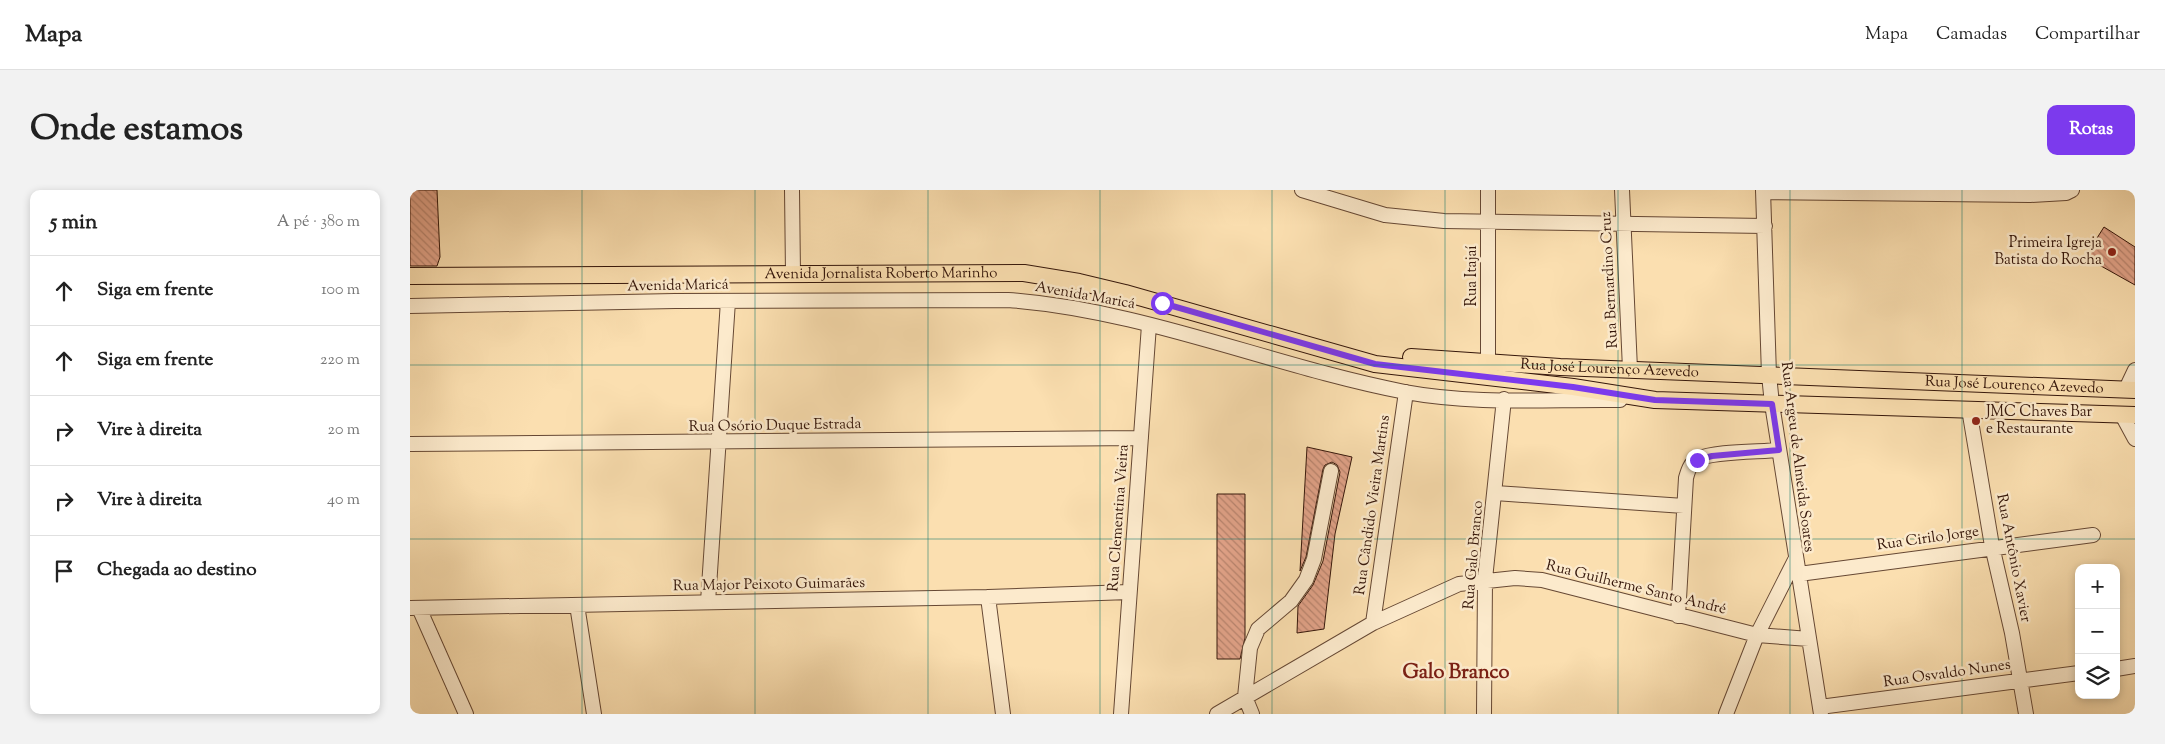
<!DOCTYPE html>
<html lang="pt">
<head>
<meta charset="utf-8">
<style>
  body { margin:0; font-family:"Sorts Mill Goudy",serif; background:#f2f2f2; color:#222 }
  .controls { position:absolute; right:15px; bottom:15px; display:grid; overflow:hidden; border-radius:10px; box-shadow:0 2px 8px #0003 }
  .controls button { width:45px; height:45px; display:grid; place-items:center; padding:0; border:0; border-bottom:1px solid #e0e0e0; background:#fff; color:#222; font:25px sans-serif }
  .stop { position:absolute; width:15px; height:15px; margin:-11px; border:4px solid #7c3aed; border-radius:50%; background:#fff }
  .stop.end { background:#7c3aed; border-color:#fff; box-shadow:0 1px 5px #0008 }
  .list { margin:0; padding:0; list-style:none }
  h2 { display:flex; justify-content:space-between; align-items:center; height:65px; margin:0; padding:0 20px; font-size:21px }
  h2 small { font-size:16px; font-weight:400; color:#767676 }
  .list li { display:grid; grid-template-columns:32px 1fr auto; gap:15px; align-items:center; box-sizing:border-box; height:70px; padding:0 20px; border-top:1px solid #e0e0e0 }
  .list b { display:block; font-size:19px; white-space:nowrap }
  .list em { font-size:16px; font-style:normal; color:#767676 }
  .icon { flex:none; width:28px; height:28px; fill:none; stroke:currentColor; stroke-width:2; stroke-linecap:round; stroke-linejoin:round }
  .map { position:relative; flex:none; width:1725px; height:524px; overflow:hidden; border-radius:10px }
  header { display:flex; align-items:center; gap:30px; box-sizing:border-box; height:70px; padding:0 25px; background:#fff; border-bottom:1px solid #e0e0e0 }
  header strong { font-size:24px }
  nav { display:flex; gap:28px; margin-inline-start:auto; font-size:18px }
  .intro { display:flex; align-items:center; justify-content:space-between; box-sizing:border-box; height:120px; padding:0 30px }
  h1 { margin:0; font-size:35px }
  .button { padding:12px 22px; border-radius:10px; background:#7c3aed; color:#fff; font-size:18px; font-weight:700 }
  main { display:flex; gap:30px; padding:0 30px }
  aside { flex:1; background:#fff; border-radius:10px; box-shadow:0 2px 8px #0003 }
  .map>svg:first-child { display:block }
</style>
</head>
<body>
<header>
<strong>Mapa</strong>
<nav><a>Mapa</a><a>Camadas</a><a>Compartilhar</a></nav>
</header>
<div class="intro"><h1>Onde estamos</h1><a class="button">Rotas</a></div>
<main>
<aside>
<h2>5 min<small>A pé · 380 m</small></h2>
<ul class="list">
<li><svg class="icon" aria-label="ahead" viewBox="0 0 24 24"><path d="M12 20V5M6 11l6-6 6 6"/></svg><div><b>Siga em frente</b></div><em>100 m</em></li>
<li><svg class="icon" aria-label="ahead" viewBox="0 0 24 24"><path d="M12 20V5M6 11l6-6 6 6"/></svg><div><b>Siga em frente</b></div><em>220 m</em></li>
<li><svg class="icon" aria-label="right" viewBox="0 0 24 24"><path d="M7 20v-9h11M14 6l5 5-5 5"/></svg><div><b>Vire à direita</b></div><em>20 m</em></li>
<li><svg class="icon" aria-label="right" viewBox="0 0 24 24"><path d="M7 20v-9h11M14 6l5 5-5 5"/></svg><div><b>Vire à direita</b></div><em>40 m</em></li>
<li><svg class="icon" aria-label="arrive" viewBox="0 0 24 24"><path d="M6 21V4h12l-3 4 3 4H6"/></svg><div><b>Chegada ao destino</b></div></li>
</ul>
</aside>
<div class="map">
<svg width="1725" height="524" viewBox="0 0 1725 524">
  <defs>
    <pattern id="building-back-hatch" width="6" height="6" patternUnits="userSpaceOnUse" patternTransform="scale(1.25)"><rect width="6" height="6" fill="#e2a389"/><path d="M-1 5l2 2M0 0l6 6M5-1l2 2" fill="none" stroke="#b8846e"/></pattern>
  </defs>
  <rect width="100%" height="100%" fill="#fbdfb0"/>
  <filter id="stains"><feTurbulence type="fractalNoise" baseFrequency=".004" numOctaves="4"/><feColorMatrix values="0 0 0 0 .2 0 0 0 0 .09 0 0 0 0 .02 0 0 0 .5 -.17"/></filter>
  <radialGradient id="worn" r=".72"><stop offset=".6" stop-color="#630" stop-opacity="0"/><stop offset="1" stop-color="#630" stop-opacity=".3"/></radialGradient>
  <path fill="url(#building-back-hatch)" stroke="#35160a" d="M0,0H27L30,67L27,76H0Z
    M1694,37L1725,57V95L1675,67Z
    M897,257L942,267L925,344L914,439L887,443L888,416L903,395L913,371L930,282L927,275L922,272L915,275L913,279L896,367L890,381Z
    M807,304H835V448L830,469H807Z"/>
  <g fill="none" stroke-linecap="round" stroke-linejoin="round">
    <g stroke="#664834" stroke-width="16">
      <path id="minor" d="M382,0L383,84
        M892,0L975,25L1034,31L1355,36
        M1078,0V173
        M1212,0L1220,179
        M1353,0L1359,185L1362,214L1411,524
        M1353,2L1620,5L1656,3L1662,0
        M0,116L265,111L598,110C734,120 861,176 995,202C1065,215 1139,209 1210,210
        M1716,199L1725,180
        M1559,219L1582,356L1602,443L1616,524
        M1712,225L1725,249
        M0,254L731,248
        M1085,303L1274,316
        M1389,384L1683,345
        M578,407L593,524
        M298,412L318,111
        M167,415L184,524
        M0,418L578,407L719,402
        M9,418L56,524
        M1268,426L1276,288C1278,281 1280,273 1288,269C1304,261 1349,262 1369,260
        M963,433L996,202
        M1706,479L1725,476
        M1410,517L1669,483
        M711,524L739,135
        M807,524L963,433L1049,394L1105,388L1132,390L1347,445L1399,449
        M842,524L835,507L840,458L848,439L881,411L896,390L904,369L921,281
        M1074,524L1075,389L1094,209
        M1316,524L1347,445L1386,368"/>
    </g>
    <g stroke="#35160a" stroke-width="18">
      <g id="major">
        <path id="s1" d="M0,86L614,83L669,92L715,103L965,174L1163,197L1245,210L1725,225"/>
        <path id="s2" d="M1001,167L1150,177L1725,200"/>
      </g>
    </g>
    <use href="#minor" stroke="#fceacc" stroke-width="14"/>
    <use href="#major" stroke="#fbdfb0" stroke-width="16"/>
  </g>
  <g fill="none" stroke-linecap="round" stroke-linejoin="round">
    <path stroke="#7c3aed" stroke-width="6" d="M752,113L965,174L1163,197L1245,210L1362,214L1369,260L1302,266L1287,270"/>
  </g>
  <path fill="none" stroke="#0f766e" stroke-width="1" stroke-opacity="0.55" d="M172,0V524M345,0V524M518,0V524M690,0V524M862,0V524M1035,0V524M1208,0V524M1380,0V524M1552,0V524M0,175H1725M0,349H1725"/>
  <g fill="#8f2418" stroke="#fceacc" stroke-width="2">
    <circle cx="1702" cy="62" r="5"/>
    <circle cx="1566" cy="231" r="5"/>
  </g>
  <g text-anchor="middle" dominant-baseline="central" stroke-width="5" stroke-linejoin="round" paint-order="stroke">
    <g font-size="15" fill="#35160a" stroke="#fceacc" text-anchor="end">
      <text x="1692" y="53">Primeira Igreja<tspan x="1692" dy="17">Batista do Rocha</tspan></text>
      <text x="1576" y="222" text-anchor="start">JMC Chaves Bar<tspan x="1576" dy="17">e Restaurante</tspan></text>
    </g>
    <g font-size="15" fill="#35160a" stroke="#fceacc">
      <text stroke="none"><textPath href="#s1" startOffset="471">Avenida Jornalista Roberto Marinho</textPath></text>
      <text transform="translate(1062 86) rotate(-90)">Rua Itajaí</text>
      <text transform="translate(1200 90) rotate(-93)">Rua Bernardino Cruz</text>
      <text transform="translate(268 96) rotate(-1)">Avenida Maricá</text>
      <text transform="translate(675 106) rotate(10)">Avenida Maricá</text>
      <text stroke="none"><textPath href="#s2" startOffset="199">Rua José Lourenço Azevedo</textPath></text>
      <text stroke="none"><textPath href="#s2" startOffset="604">Rua José Lourenço Azevedo</textPath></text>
      <text transform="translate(365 236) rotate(-1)">Rua Osório Duque Estrada</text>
      <text transform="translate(1387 267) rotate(83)">Rua Argeu de Almeida Soares</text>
      <text transform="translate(963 315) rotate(-82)">Rua Cândido Vieira Martins</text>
      <text transform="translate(709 328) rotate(-86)">Rua Clementina Vieira</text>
      <text transform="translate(1518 349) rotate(-8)">Rua Cirilo Jorge</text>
      <text transform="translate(1064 365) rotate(-85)">Rua Galo Branco</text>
      <text transform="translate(1603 368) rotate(79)">Rua Antônio Xavier</text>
      <text transform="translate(359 395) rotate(-1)">Rua Major Peixoto Guimarães</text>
      <text transform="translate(1226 398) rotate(14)">Rua Guilherme Santo André</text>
      <text transform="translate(1537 484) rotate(-8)">Rua Osvaldo Nunes</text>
    </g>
    <g font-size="20" font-weight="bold" fill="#7a1f14" stroke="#fceacc">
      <text x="1046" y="483">Galo Branco</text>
    </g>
  </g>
  <rect width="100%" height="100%" filter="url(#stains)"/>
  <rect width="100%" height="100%" fill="url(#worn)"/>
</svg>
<div class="controls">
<button>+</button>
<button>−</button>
<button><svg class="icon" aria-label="layers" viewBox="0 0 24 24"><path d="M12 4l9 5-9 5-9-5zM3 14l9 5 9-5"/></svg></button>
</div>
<div class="stop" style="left:752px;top:113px"></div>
<div class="stop end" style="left:1287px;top:270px"></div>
</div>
</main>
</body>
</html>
